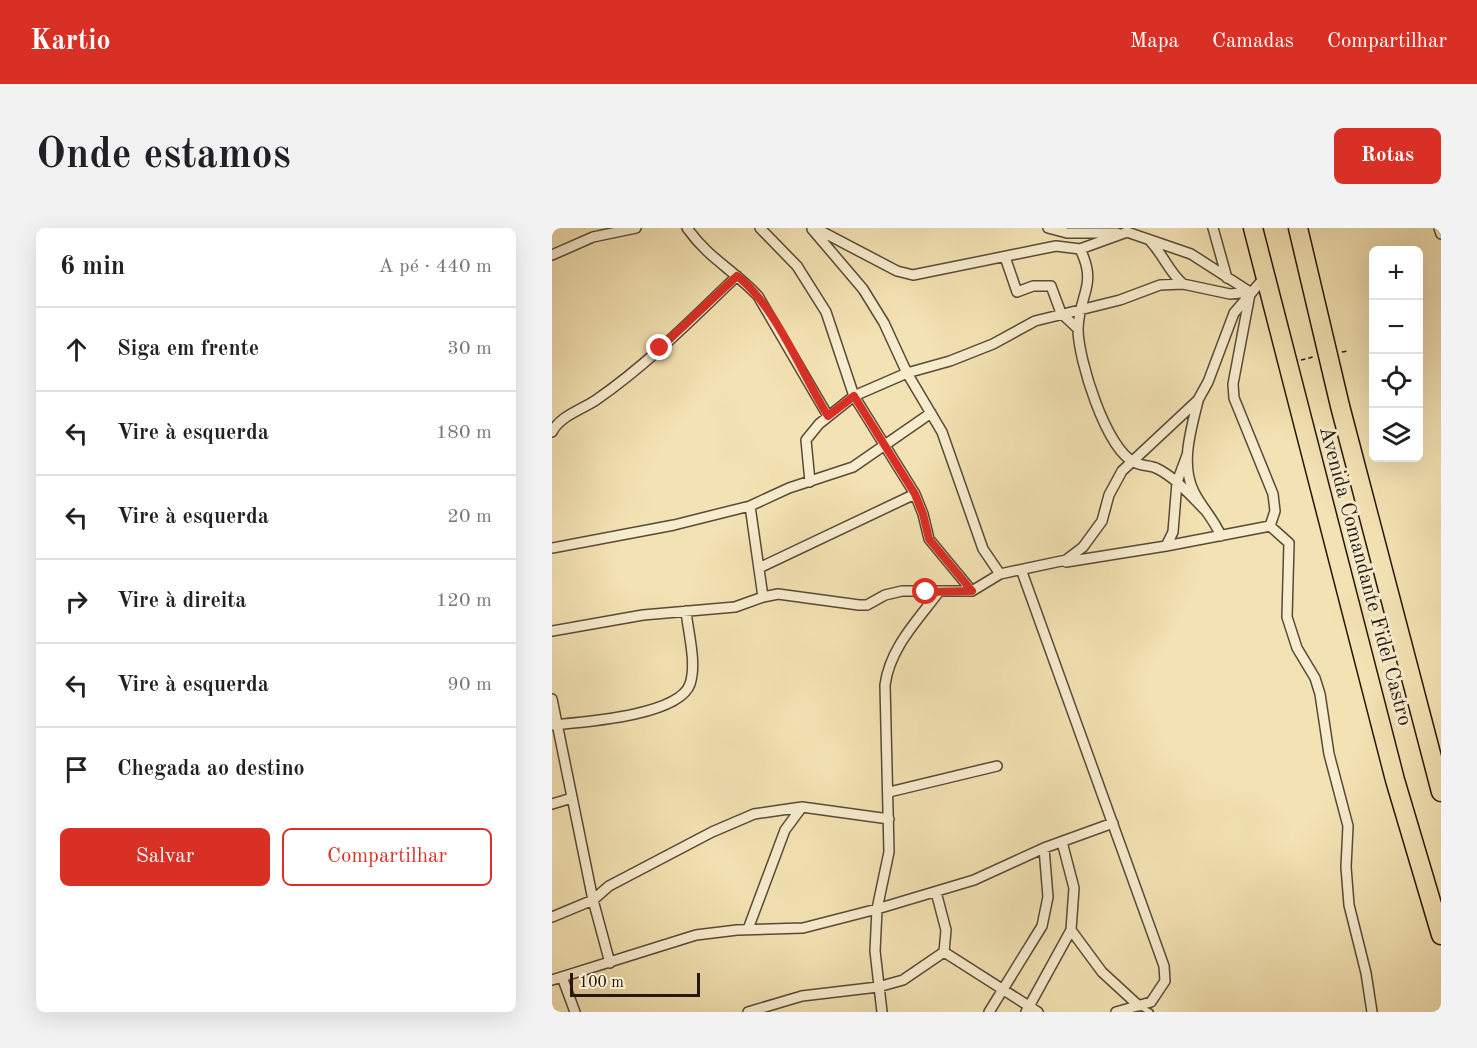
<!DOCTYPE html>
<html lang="pt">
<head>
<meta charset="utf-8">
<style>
  body { margin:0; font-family:"Old Standard TT",serif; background:#f2f2f2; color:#202124 }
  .controls { position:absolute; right:18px; top:18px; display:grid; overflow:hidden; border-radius:9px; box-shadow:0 6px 24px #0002 }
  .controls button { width:54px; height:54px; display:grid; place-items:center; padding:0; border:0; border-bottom:2px solid #e0e0e0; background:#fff; color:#202124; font:30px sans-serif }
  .scale { position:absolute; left:18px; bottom:15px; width:130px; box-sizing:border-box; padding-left:6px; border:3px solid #26180d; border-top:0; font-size:16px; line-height:21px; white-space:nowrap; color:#26180d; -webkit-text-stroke:4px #f7ecce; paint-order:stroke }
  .stop { position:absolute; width:18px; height:18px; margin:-14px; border:4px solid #d93025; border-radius:50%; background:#fff }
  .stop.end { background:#d93025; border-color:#fff; box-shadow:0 2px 6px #0008 }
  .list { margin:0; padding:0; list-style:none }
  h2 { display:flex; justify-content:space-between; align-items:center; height:78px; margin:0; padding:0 24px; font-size:26px }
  h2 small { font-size:20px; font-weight:400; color:#757577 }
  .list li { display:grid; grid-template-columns:39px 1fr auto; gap:18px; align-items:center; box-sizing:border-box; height:84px; padding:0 24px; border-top:2px solid #e0e0e0 }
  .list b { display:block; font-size:22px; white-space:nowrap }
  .list em { font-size:20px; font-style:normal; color:#757577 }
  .actions { display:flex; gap:12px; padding:18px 24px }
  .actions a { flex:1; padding:14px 0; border:2px solid #d93025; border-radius:9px; text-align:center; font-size:21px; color:#d93025 }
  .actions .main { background:#d93025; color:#fff }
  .icon { flex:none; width:33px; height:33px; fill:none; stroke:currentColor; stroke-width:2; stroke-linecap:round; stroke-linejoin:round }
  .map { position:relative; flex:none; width:889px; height:784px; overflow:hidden; border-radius:9px }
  header { display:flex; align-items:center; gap:36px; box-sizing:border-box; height:84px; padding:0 30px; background:#d93025; color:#fff }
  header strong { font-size:28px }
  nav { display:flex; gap:33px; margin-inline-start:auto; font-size:21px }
  .intro { display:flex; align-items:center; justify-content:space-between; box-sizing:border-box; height:144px; padding:0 36px }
  h1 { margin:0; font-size:42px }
  .button { padding:15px 27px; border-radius:9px; background:#d93025; color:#fff; font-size:21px; font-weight:700 }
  main { display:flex; gap:36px; padding:0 36px }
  aside { flex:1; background:#fff; border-radius:9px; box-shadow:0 6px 24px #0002 }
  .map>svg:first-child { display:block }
</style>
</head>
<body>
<header>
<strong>Kartio</strong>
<nav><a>Mapa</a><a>Camadas</a><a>Compartilhar</a></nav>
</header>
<div class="intro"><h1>Onde estamos</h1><a class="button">Rotas</a></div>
<main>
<aside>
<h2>6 min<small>A pé · 440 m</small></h2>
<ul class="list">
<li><svg class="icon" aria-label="ahead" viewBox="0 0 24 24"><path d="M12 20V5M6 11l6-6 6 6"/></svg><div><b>Siga em frente</b></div><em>30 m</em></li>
<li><svg class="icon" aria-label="left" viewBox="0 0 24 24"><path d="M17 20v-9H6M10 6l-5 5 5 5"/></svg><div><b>Vire à esquerda</b></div><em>180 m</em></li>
<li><svg class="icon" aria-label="left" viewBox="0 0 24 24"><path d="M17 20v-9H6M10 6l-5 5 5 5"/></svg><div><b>Vire à esquerda</b></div><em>20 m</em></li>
<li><svg class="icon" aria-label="right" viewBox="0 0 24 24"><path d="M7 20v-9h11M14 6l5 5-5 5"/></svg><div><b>Vire à direita</b></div><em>120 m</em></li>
<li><svg class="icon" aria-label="left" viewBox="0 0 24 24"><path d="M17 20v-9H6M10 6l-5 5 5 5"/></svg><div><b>Vire à esquerda</b></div><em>90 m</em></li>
<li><svg class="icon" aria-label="arrive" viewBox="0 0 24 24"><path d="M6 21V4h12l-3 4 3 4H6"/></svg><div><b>Chegada ao destino</b></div></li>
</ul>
<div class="actions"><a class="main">Salvar</a><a>Compartilhar</a></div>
</aside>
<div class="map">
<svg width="889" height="784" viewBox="0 0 889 784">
  <rect width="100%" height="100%" fill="#f3e2b3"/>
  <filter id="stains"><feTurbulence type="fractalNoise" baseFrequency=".00333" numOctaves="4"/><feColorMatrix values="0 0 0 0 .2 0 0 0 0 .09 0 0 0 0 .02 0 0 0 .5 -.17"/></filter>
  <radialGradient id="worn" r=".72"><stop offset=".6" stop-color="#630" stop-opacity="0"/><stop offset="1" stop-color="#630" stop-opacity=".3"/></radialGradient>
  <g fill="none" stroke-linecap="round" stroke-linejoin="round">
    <g stroke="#594a36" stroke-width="8">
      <path id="service" d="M587,778L598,784"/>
    </g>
    <g stroke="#594a36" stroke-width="12">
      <path id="minor" d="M135,0C157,31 182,42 206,68L276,188
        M208,0L245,38L274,84L302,168L363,266L371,286L377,311L420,363
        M263,0L345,43L361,47L504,18L528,21L575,4L639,26L698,64
        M496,0L515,5H565
        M661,0L675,50
        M887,0L889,6
        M260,1L311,61L332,95L355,145L390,204L431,321L448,346
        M599,14C612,28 617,44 631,56
        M528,21C546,57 527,66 526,101C526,131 554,221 582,234C588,238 597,237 604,240C623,249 638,267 653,282
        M0,27L41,9L84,0
        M453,29L465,64L481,58H499L509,85L526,101
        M698,66L681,156L682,170L721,266L723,283L718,298
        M646,173C639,202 628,236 642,264C650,280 662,291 669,308
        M0,204C8,188 29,182 44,172C95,137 140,91 185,48
        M258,254L254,212L267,196L302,168L355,145L398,133L441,116L483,93L568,72L608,57L631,56L678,66L698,64
        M198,278L211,369
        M614,318L718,298L737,315L735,389L745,420L763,450L768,466L777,526L796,598L794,639L797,677L814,745L820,784
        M0,320L122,297L198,278L237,260L301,239L379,185
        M514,334L614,318L621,304L625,254L635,227
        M207,340L363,266
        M470,344L612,738L613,753L599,774L564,784
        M0,403L91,387L183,379L211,369L226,366L307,377H315L333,367L350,363H420L448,346L514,332L531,319L550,293L557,267L570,243L646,172L656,154L682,85L713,49
        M0,471L41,672L58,735
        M0,497C30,494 127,488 138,456C145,435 136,404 134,383
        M337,564L445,538
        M0,576L20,570
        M510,614L522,660L519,702L550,744L587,778
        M0,689L41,672L57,658L78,647L160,604L202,586L250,579L337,591
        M196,701L233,602L250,579
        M392,724L486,784
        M10,749L23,784
        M0,752L144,707L185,702L251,700L325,681L422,652L492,620L561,595
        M196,784L250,768L326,759L351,752L392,724L394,702L384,664
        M330,784L323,723L325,681L337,624L333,457C338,420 365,393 386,365
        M437,784L490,698L496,669L492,620
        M474,784L519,702"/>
    </g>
    <g stroke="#26180d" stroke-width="21">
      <path id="motorway" d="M701,0L843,552L889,707
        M746,0L788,178L889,564"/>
    </g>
    <path stroke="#26180d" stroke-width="1.5" stroke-dasharray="4.5 3" stroke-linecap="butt" d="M790,124L796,123
      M749,132L761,129"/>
    <use href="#service" stroke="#f7ecce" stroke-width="4.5"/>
    <use href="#minor" stroke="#f7ecce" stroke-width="9"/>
    <use href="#motorway" stroke="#f3e2b3" stroke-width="18"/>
  </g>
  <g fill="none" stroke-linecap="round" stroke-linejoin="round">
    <path stroke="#d93025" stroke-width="8" d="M108,120L185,48C222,75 251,148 276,188L302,168L363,266L371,286L377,311L420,363L374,364"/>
  </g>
  <g text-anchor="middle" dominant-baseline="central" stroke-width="6" stroke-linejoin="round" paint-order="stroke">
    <g font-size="21" fill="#26180d" stroke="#f7ecce">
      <text transform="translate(813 348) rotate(75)">Avenida Comandante Fidel Castro</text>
    </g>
  </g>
  <rect width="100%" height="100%" filter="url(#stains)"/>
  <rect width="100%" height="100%" fill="url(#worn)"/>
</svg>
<div class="controls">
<button>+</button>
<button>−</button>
<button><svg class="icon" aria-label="locate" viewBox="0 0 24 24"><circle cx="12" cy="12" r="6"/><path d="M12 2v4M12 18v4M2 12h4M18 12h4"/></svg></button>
<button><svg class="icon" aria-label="layers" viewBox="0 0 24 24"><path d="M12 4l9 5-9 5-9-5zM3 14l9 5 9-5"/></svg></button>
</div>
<div class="scale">100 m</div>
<div class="stop" style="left:374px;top:364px"></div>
<div class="stop end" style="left:108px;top:120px"></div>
</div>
</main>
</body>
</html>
